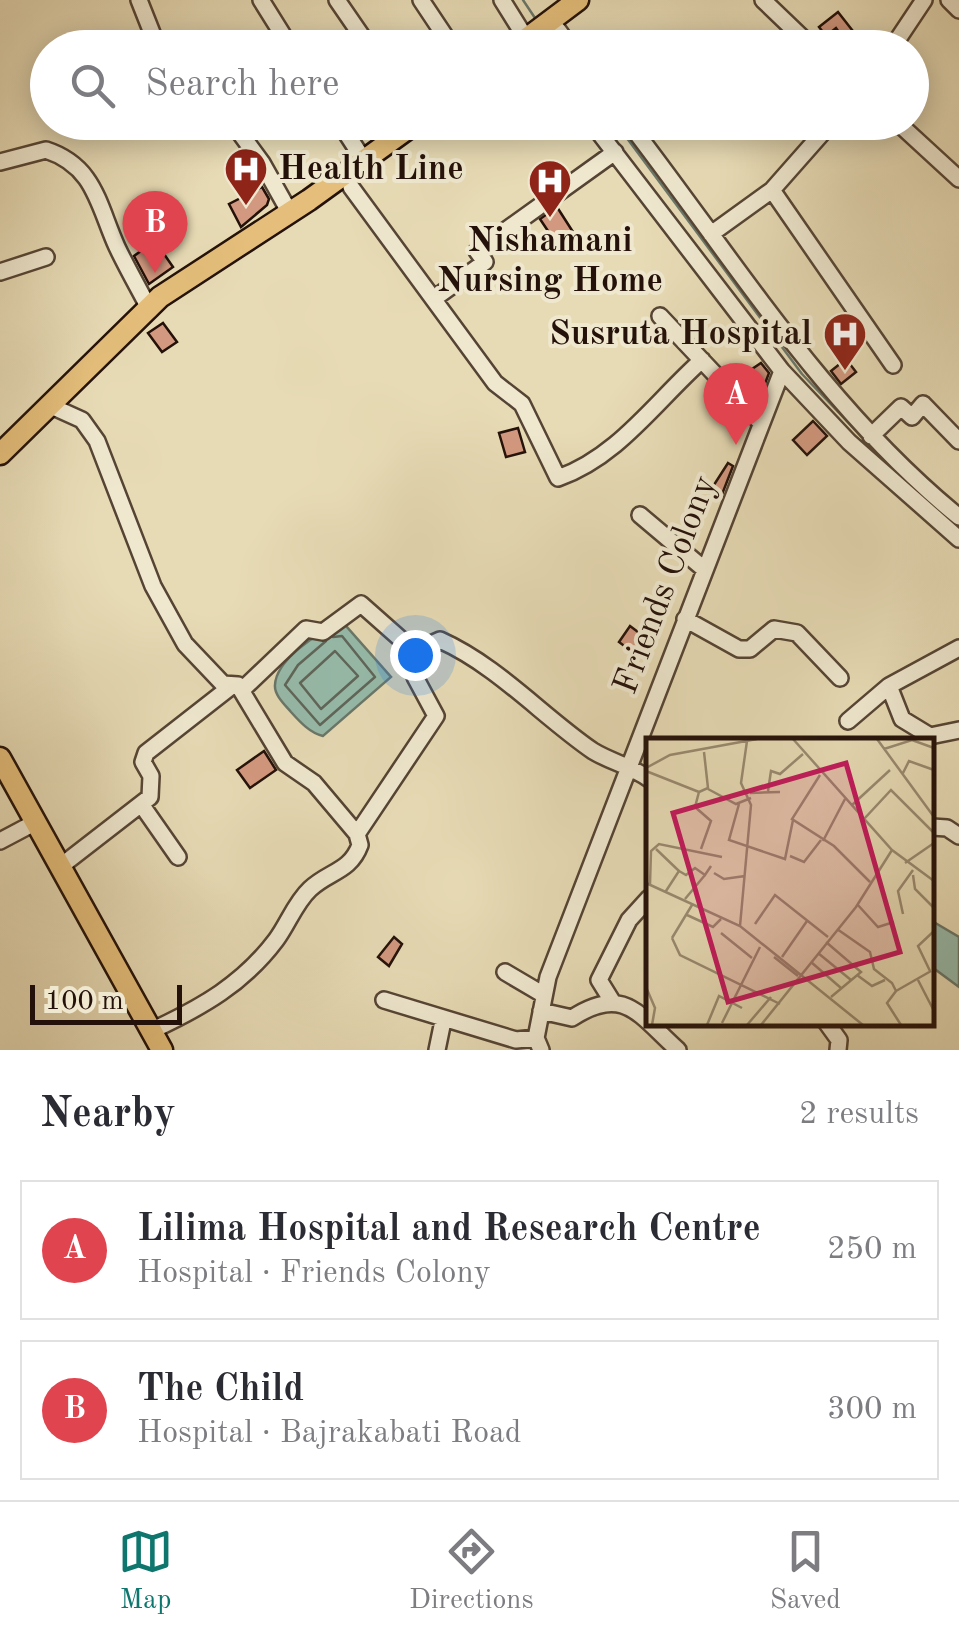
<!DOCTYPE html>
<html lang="en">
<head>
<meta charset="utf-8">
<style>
  body { margin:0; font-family:"Old Standard TT",serif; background:#f7f7f7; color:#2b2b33 }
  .scale { position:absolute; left:30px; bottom:25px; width:152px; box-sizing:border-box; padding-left:10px; border:5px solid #241109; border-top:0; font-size:28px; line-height:35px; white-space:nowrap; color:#241109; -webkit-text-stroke:8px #efe8cf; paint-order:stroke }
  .you { position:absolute; left:415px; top:655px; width:35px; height:35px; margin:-25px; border:8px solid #fff; border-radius:50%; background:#1a73e8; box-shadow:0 0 0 15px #1a73e833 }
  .badge { display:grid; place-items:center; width:65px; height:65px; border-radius:50%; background:#0f766e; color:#fff; font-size:32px; font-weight:700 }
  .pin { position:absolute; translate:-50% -82px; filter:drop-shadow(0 2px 5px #0008) }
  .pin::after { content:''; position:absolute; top:52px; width:35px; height:30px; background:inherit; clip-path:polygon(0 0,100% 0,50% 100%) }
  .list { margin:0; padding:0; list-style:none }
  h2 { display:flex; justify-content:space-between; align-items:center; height:130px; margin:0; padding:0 40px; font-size:42px }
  h2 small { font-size:32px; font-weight:400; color:#7c7c81 }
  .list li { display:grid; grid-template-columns:65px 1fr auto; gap:30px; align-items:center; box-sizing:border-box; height:140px; margin:0 20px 20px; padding:0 20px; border:2px solid #e1e1e2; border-radius:0px }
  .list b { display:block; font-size:38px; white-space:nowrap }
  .list p { margin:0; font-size:32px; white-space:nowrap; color:#7c7c81 }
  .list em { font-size:32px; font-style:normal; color:#7c7c81 }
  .icon { flex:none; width:55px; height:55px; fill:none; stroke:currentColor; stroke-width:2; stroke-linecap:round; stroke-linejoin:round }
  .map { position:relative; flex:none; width:959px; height:1050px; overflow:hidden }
  .search { position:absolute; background:#fff; box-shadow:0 5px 25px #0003; left:30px; right:30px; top:30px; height:110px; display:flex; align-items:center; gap:25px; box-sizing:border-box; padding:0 35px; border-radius:55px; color:#7c7c81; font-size:38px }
  .sheet { height:450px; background:#fff }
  nav { display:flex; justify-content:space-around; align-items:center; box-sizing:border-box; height:140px; border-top:2px solid #e1e1e2; background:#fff; font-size:28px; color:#7c7c81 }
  nav a { display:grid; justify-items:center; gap:5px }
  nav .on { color:#0f766e }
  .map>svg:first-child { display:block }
</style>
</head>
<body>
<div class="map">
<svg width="959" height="1050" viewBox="0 0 959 1050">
  <rect width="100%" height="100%" fill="#e7dbb5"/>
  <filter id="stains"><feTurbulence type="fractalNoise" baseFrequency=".002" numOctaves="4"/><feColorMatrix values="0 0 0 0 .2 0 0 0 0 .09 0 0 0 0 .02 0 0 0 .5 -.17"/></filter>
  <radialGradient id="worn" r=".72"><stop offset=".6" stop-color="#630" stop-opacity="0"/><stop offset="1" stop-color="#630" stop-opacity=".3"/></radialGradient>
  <path fill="#97bbab" stroke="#69776a" stroke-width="2.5" d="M337,625L346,626L391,677L323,736C310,733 300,722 291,712C285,705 274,695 275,685C276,660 317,633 337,625Z
    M932,921L959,937V987L932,967Z"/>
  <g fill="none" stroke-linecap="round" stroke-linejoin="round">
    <path stroke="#5e665a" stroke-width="2.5" d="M326,641L298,665L285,685L320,725L375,677L342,636L333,637
      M335,651L358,676L321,709L300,683Z"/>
    <path stroke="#69776a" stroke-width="2.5" d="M523,0L535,18
      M546,33L557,48
      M615,122L802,374L864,439"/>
  </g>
  <path fill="#d39980" stroke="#241109" stroke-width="2.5" d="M838,12L856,35L846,42L836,28L826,36L819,27Z
    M262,187L269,199L267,205L241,227L229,204Z
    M557,207L573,232L556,243L540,219Z
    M155,241L173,267L149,284L134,256Z
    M163,323L177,342L162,352L148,333Z
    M846,359L856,372L841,384L831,371Z
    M761,363L769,373L763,389L749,371Z
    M813,421L827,436L807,455L793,440Z
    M518,428L525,452L506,457L499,433Z
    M728,463L733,466L721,497L710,491Z
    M630,626L646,638L635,654L619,642Z
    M264,751L276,770L250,788L237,770Z
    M394,937L402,944L389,966L378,957Z"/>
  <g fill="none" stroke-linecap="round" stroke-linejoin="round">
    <g stroke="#554434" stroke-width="20">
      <path id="minor" d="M139,0L158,48
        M261,0L291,48
        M337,0L370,48
        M421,0L453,48
        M502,0L532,48
        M763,0L813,48
        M949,0L959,10
        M558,30L571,48
        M892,48L924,0
        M232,122L262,163L290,213
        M339,122L365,162
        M591,122L782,371L849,442L959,539
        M628,122C733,258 824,407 959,517
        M897,122L959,179
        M0,162L46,150C95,166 98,205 117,247C127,268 139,289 150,310
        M351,187L495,383L522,404L558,478C618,457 656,401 702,360
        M772,190L893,365
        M711,234L772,190L832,122
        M0,272L46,257
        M435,298L485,262L477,251L615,152
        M660,316L760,422
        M51,406L82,420L97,441L153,586L185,644L223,684L238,685L285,763L314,783L357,834L360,845C350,872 329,871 310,889C295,903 288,924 276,940C243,984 202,1007 153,1030
        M871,436L901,407L912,417L923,404L959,441
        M640,515L704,569
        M685,619L739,649H750L774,629L797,633L840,678
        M889,686L959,648
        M242,690L306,629L323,632L361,604L422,658
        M848,721L889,686L902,719L930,736L959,730
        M141,804L178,857
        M932,827L947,828L959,836
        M357,834L436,716L415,677L431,644L440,640C498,666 542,716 593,751C611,762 631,766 649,779
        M0,841L36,822
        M61,866L150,797L151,776L143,762L146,753L233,685
        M505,972L544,995
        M384,1000L516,1040L536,1038
        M612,1001L599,980L629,920L649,898
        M541,1011L572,1018C624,984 639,1015 678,1050
        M826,1022L839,1040L838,1050
        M437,1050L443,1021
        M541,1050L536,1038L548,977L782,371"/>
    </g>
    <g stroke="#241109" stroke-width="25">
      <path id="major" d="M514,48L578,0
        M0,454L160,297L309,200L417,122
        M0,758L162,1050"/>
    </g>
    <use href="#minor" stroke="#efe8cf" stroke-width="15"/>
    <use href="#major" stroke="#e4be7a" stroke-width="20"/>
  </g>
  <defs>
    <g id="hospital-pin" transform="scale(2.25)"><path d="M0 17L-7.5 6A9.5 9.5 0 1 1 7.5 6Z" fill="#8f2418" stroke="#efe8cf"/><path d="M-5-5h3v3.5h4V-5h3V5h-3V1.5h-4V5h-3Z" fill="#fff"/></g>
  </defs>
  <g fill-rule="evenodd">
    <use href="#hospital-pin" x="246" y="169"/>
    <use href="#hospital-pin" x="550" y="181"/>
    <use href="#hospital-pin" x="845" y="334"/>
  </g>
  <g text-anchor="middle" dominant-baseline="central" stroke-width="8" stroke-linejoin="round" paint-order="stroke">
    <g font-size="35" font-weight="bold" fill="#241109" stroke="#efe8cf" text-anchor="start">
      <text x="278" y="169">Health Line</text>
      <text x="550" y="241" text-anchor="middle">Nishamani<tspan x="550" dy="40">Nursing Home</tspan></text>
      <text x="812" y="334" text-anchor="end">Susruta Hospital</text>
    </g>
    <g font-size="35" fill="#241109" stroke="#efe8cf">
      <text transform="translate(666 585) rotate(-69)">Friends Colony</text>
    </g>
  </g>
  <g transform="translate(646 738)">
    <rect width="288" height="288" fill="#e7dbb5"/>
    <path fill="none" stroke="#998a70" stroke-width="2.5" d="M147,1L246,112L288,143M231,1L288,79M238,11L266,2L288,10M0,30L24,17L111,1M0,33L53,54M257,35L263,23L288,32M174,37L146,81L188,108L224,144M62,51L90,66L105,60M122,53L125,33L134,36L157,16M104,55L134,54M93,66L83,102L139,121L147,82M205,68L244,32M218,81L245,52L288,95M177,103L199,61M10,111L33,133L20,153M55,111L65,83L49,69L53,54L62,50L58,14M144,118L158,124L175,102M259,125L288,105M33,133L40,137L49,130L59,137L65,128M68,135L78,141L99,138M267,137L269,151L288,170M0,145L94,188L217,287M4,147L5,113L13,106L76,119M39,161L59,137M211,166L232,189L248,184M257,176L252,153L267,132M41,177L67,189L75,181M109,186L129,157L182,199M94,188L105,67L95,45L101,3M191,191L224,214L228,231L246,245L250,253L241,265L255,287M75,195L106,220M26,200L34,217L134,266M26,200L46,167M180,204L215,234L185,259M172,215L205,242M128,219L152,238M136,219L161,183M165,224L195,250M284,233L272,208L288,193M211,237L226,248L239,242M272,242L288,273M0,249L9,270L6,287M250,253L285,233M76,285L114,209M61,287L73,258L96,270M101,287L125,259M115,287L210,169L246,112"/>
    <path fill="#c2185b" fill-opacity="0.15" stroke="#c2185b" stroke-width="5" d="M200,25L254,214L82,264L27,75Z"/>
    <rect width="288" height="288" fill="none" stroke="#241109" stroke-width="5"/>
  </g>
  <rect width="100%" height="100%" filter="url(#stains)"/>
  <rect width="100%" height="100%" fill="url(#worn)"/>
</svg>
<div class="scale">100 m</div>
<div class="you"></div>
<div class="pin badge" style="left:736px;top:445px;background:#e0444e">A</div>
<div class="pin badge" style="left:155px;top:273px;background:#e0444e">B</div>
<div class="search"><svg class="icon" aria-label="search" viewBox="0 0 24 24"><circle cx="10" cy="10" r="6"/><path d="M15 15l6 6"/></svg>Search here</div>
</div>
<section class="sheet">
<h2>Nearby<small>2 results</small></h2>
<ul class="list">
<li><span class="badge" style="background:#e0444e">A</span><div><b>Lilima Hospital and Research Centre</b><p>Hospital · Friends Colony</p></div><em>250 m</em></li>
<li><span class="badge" style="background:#e0444e">B</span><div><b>The Child</b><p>Hospital · Bajrakabati Road</p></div><em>300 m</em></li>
</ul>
</section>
<nav>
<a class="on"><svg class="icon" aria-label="map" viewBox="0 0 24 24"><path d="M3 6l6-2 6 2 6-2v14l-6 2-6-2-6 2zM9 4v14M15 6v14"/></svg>Map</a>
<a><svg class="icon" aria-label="directions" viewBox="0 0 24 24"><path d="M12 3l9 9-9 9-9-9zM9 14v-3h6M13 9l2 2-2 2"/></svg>Directions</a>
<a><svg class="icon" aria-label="saved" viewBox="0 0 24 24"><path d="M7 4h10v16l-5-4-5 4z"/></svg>Saved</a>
</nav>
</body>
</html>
